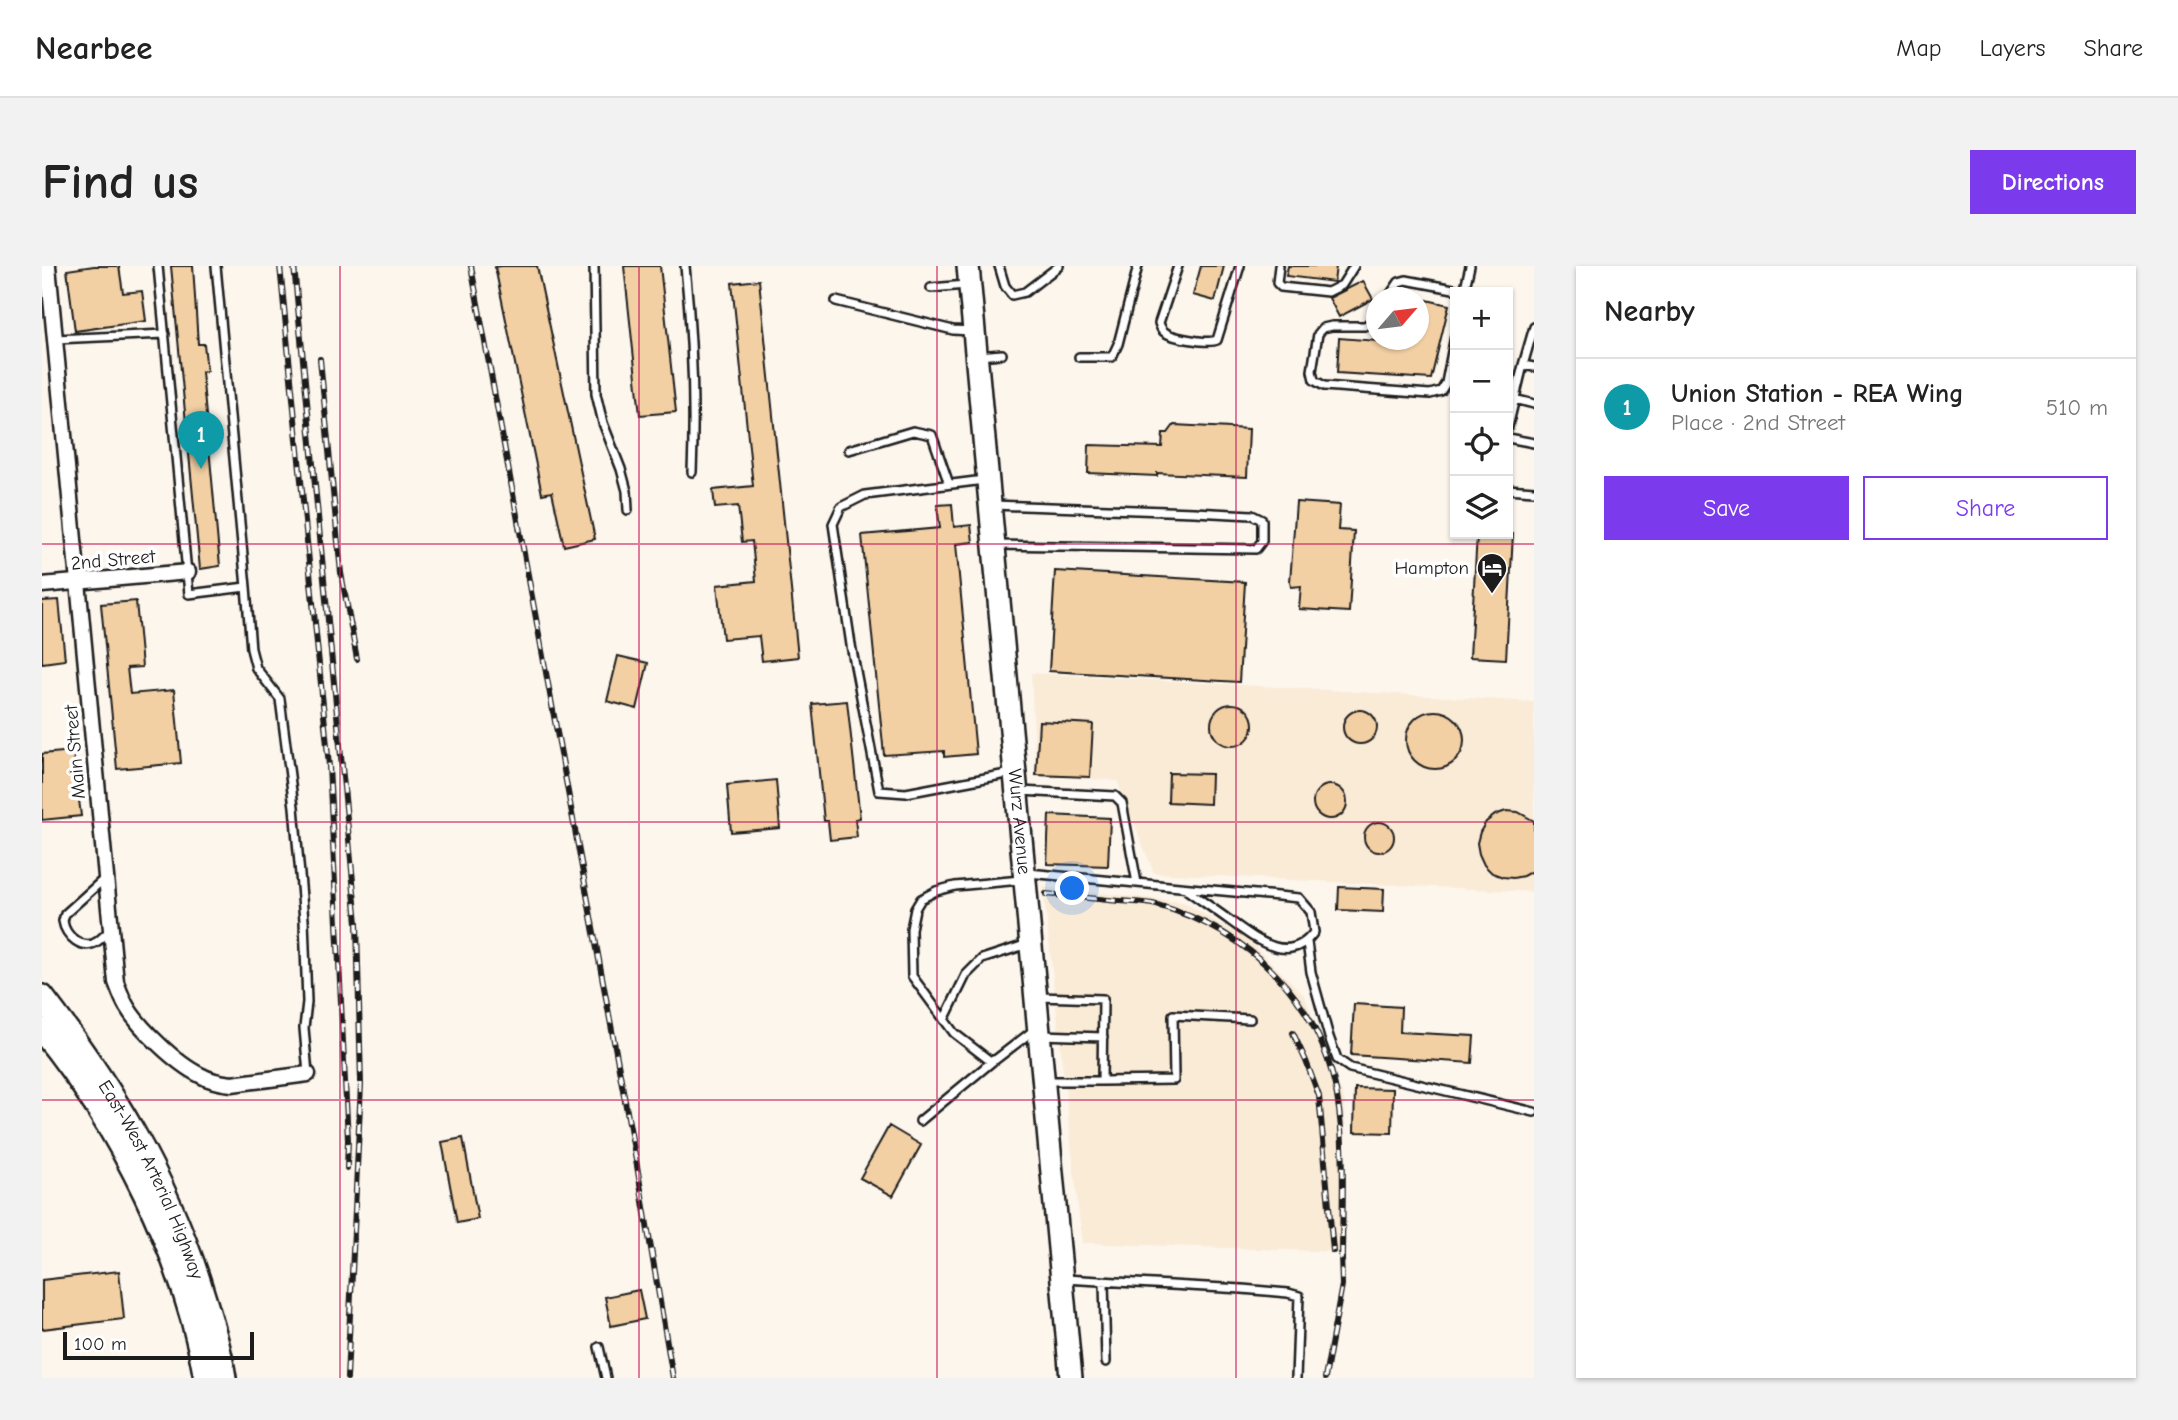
<!DOCTYPE html>
<html lang="en">
<head>
<meta charset="utf-8">
<style>
  body { margin:0; font-family:"Comic Neue",sans-serif; background:#f2f2f2; color:#222 }
  .controls { position:absolute; right:21px; top:21px; display:grid; overflow:hidden; border-radius:0px; box-shadow:0 2px 5px #0004 }
  .controls button { width:63px; height:63px; display:grid; place-items:center; padding:0; border:0; border-bottom:2px solid #e0e0e0; background:#fff; color:#222; font:35px sans-serif }
  .compass { position:absolute; left:1324px; top:21px; width:63px; height:63px; border-radius:50%; background:#fff; box-shadow:0 2px 5px #0004; rotate:62deg }
  .scale { position:absolute; left:21px; bottom:18px; width:191px; box-sizing:border-box; padding-left:7px; border:4px solid #1c1c1c; border-top:0; font-size:19px; line-height:24px; white-space:nowrap; color:#1c1c1c; -webkit-text-stroke:5px #fff; paint-order:stroke }
  .you { position:absolute; left:1031px; top:623px; width:24px; height:24px; margin:-18px; border:5px solid #fff; border-radius:50%; background:#1a73e8; box-shadow:0 0 0 10px #1a73e833 }
  .badge { display:grid; place-items:center; width:46px; height:46px; border-radius:50%; background:#7c3aed; color:#fff; font-size:23px; font-weight:700 }
  .pin { position:absolute; translate:-50% -58px; filter:drop-shadow(0 2px 4px #0008) }
  .pin::after { content:''; position:absolute; top:37px; width:24px; height:21px; background:inherit; clip-path:polygon(0 0,100% 0,50% 100%) }
  .list { margin:0; padding:0; list-style:none }
  h2 { display:flex; justify-content:space-between; align-items:center; height:91px; margin:0; padding:0 28px; font-size:30px }
  h2 small { font-size:23px; font-weight:400; color:#767676 }
  .list li { display:grid; grid-template-columns:46px 1fr auto; gap:21px; align-items:center; box-sizing:border-box; height:98px; padding:0 28px; border-top:2px solid #e0e0e0 }
  .list b { display:block; font-size:26px; white-space:nowrap }
  .list p { margin:0; font-size:23px; white-space:nowrap; color:#767676 }
  .list em { font-size:23px; font-style:normal; color:#767676 }
  .actions { display:flex; gap:14px; padding:21px 28px }
  .actions a { flex:1; padding:16px 0; border:2px solid #7c3aed; border-radius:0px; text-align:center; font-size:24px; color:#7c3aed }
  .actions .main { background:#7c3aed; color:#fff }
  .icon { flex:none; width:38px; height:38px; fill:none; stroke:currentColor; stroke-width:2; stroke-linecap:round; stroke-linejoin:round }
  .map { position:relative; flex:none; width:1492px; height:1112px; overflow:hidden; border-radius:0px }
  header { display:flex; align-items:center; gap:42px; box-sizing:border-box; height:98px; padding:0 35px; background:#fff; border-bottom:2px solid #e0e0e0 }
  header strong { font-size:33px }
  nav { display:flex; gap:38px; margin-inline-start:auto; font-size:24px }
  .intro { display:flex; align-items:center; justify-content:space-between; box-sizing:border-box; height:168px; padding:0 42px }
  h1 { margin:0; font-size:49px }
  .button { padding:18px 32px; border-radius:0px; background:#7c3aed; color:#fff; font-size:24px; font-weight:700 }
  main { display:flex; gap:42px; padding:0 42px }
  aside { flex:1; background:#fff; border-radius:0px; box-shadow:0 2px 5px #0004 }
  .map>svg:first-child { display:block }
</style>
</head>
<body>
<header>
<strong>Nearbee</strong>
<nav><a>Map</a><a>Layers</a><a>Share</a></nav>
</header>
<div class="intro"><h1>Find us</h1><a class="button">Directions</a></div>
<main>
<div class="map">
<svg width="1492" height="1112" viewBox="0 0 1492 1112">
  <rect width="100%" height="100%" fill="#fdf6ed"/>
  <filter id="ink" filterUnits="userSpaceOnUse"><feTurbulence type="fractalNoise" baseFrequency=".0143" numOctaves="2"/><feDisplacementMap in="SourceGraphic" scale="14" xChannelSelector="R" yChannelSelector="G"/><feConvolveMatrix kernelMatrix="1 2 1 2 8 2 1 2 1" color-interpolation-filters="sRGB"/></filter>
  <g filter="url(#ink)">
    <path fill="#faebd7" d="M989,407L1492,436V626L1112,607L1075,515L994,509Z
      M1001,621L1141,636L1206,674L1262,729L1303,836V986L1040,977Z"/>
    <path fill="#f3d0a4" stroke="#1c1c1c" stroke-width="2" d="M52,0H77L81,27L100,25L104,55L33,65L25,4Z
      M129,0H151L156,78H162L165,105L160,106L178,300L158,303Z
      M459,0H495L553,273L522,280L510,226L500,228L453,1Z
      M582,0H618L634,146L598,149Z
      M1159,0H1182L1173,35L1151,29Z
      M1246,0H1294L1292,16L1244,10Z
      M717,14L756,391L720,395L717,370L681,373L675,319L714,315L710,275L700,276L696,240L673,242L671,224L711,220L690,17Z
      M1321,15L1331,33L1297,51L1287,32Z
      M1376,32L1407,39L1389,113L1295,107L1297,72L1362,77L1363,74H1376Z
      M1132,159L1207,163L1205,211L1115,207V210L1046,207L1047,179L1120,181L1121,167H1126Z
      M1254,236L1298,239L1296,264L1312,265L1307,346L1257,343L1259,320L1249,321L1248,316Z
      M910,238L912,261L929,259L931,276L914,278L934,488L902,491V485L842,489L820,269L898,262L895,239Z
      M1435,268H1471L1464,393L1428,391Z
      M1013,305L1203,316L1197,416L1007,405Z
      M17,334L23,394L0,397V335Z
      M94,335L100,401L85,402L88,428L132,424L139,497L75,503L59,338Z
      M576,390L606,397L595,443L565,435Z
      M805,435L818,552L813,553L815,571L788,574L786,555H782L770,438Z
      M1169 459a21 21 0 1 1 42 0a21 21 0 1 1-42 0Z
      M1301 461a17 17 0 1 1 34 0a17 17 0 1 1-34 0Z
      M1364 474a29 29 0 1 1 58 0a29 29 0 1 1-58 0Z
      M997,455L1051,458L1048,511L994,509Z
      M31,485L39,550L0,554V488Z
      M1127,507L1169,508L1168,538L1126,536Z
      M734,514L738,562L689,566L685,519Z
      M1271 536a17 17 0 1 1 34 0a17 17 0 1 1-34 0Z
      M1464,545L1476,546L1492,555V604L1481,610L1471,612L1461,611L1450,607L1442,599L1437,588L1435,577L1438,566L1444,556L1453,549Z
      M1007,549L1068,552L1066,600L1005,598Z
      M1322 571a15 15 0 1 1 30 0a15 15 0 1 1-30 0Z
      M1297,621L1342,623L1341,646L1296,644Z
      M1312,738L1359,741L1358,766L1432,770L1430,797L1309,789Z
      M1313,822L1351,823L1350,867L1312,866Z
      M847,860L879,879L851,930L818,912Z
      M421,872L436,953L415,957L400,876Z
      M77,1005L82,1053L0,1063V1014Z
      M597,1024L603,1053L569,1060L563,1031Z"/>
    <g fill="none" stroke-linecap="round" stroke-linejoin="round">
      <g stroke="#1c1c1c" stroke-width="12">
        <path id="lane" d="M116,0L147,328L204,321L174,0
          M552,0L554,128L561,157L579,203L585,225L586,244
          M643,0C650,69 653,137 650,206
          M957,0L963,20L970,29L983,26L1017,0
          M1136,0L1117,57C1119,62 1119,64 1124,67C1132,72 1167,78 1175,74L1198,0
          M1237,0L1235,17L1239,21L1286,26L1300,19L1312,0
          M889,22L924,19
          M1422,26L1428,0
          M1346,32L1357,16L1364,14L1422,25
          M794,35L911,64L929,65
          M1335,51L1323,60H1290L1281,62L1276,68L1270,105L1272,114L1282,120L1388,128L1399,125L1404,117L1413,70
          M1492,61L1481,99L1492,101
          M13,73L123,68
          M936,90L960,88
          M1037,91H1070L1076,78L1096,0
          M1472,133L1492,138
          M1466,161L1481,99
          M1466,172L1492,177
          M807,184L871,165L890,169L907,218
          M942,214L823,229L799,241L791,258L809,379L837,525L864,527L970,507
          M1466,223L1492,225
          M951,239L1152,246L1210,249L1220,254V275L1214,283L953,279
          M204,321L209,383L214,402L238,433L252,541L262,654L265,736L262,762L266,808
          M978,525L1073,530L1080,537L1095,617
          M986,607C1077,615 1167,624 1257,632L1269,646L1272,666C1247,701 1212,672 1187,654C1172,643 1157,633 1142,622
          M63,612L23,648L21,655C23,670 41,686 56,675C60,672 65,667 69,663
          M979,614L913,620L894,625L879,633L873,643L869,663L870,710L912,767L947,794H953L992,764
          M1265,676L1269,706L1287,771L1295,793L1308,802L1492,846
          M996,731L1061,733L1060,815H1003
          M902,754L924,709L940,693L986,678
          M998,769L1061,771
          M1060,815L1132,814L1131,749L1208,753
          M878,855L952,794
          M1022,1013L1200,1023L1246,1027L1257,1030L1254,1112
          M1062,1016L1064,1096
          M557,1081L564,1112"/>
      </g>
      <g stroke="#1c1c1c" stroke-width="19">
        <path id="street" d="M6,0L74,716C77,724 80,733 85,741C98,763 135,798 158,809C168,815 180,817 190,818L266,808
          M0,319L146,306"/>
      </g>
      <g stroke="#1c1c1c" stroke-width="26">
        <g id="secondary">
          <path id="s1" d="M926,0L1029,1112"/>
        </g>
      </g>
      <g stroke="#1c1c1c" stroke-width="28">
        <g id="primary">
          <path id="s2" d="M0,731C70,822 120,905 156,1014C166,1046 177,1079 182,1112"/>
          <path d="M0,764C78,860 143,989 164,1112"/>
        </g>
      </g>
      <use href="#lane" stroke="#fff" stroke-width="7"/>
      <use href="#street" stroke="#fff" stroke-width="14"/>
      <use href="#secondary" stroke="#fff" stroke-width="21"/>
      <use href="#primary" stroke="#fff" stroke-width="23"/>
      <g stroke="#1c1c1c" stroke-width="6">
        <path id="rail" d="M238,0L287,500L306,874L305,902
          M252,0L315,657L319,818L305,1112
          M429,0L595,900L631,1112
          M278,93L299,307L315,393
          M1004,628C1029,630 1054,633 1078,635C1090,636 1104,636 1115,639C1208,665 1278,734 1295,830C1304,884 1300,941 1300,995
          M1251,767L1264,795L1277,830L1291,985
          M1283,1112L1300,1019L1299,988"/>
      </g>
      <use href="#rail" stroke="#fff" stroke-width="3.5" stroke-dasharray="10" stroke-linecap="butt"/>
    </g>
  </g>
  <path fill="none" stroke="#c2185b" stroke-width="2" stroke-opacity="0.55" d="M298,0V1112M597,0V1112M895,0V1112M1194,0V1112M0,278H1492M0,556H1492M0,834H1492"/>
  <defs>
    <g id="hotel-pin" transform="scale(1.575)"><path d="M0 17L-7.5 6A9.5 9.5 0 1 1 7.5 6Z" fill="#1c1c1c" stroke="#fff"/><path d="M-6-4.5h1.5V1H6V5H4.5V3h-9V5H-6ZM-4 0a1.8 1.8 0 1 1 3.6 0ZM.5 0V-2.5h3Q6-2.5 6 0Z" fill="#fff"/></g>
  </defs>
  <g fill-rule="evenodd">
    <use href="#hotel-pin" x="1450" y="302"/>
  </g>
  <g text-anchor="middle" dominant-baseline="central" stroke-width="7" stroke-linejoin="round" paint-order="stroke">
    <g font-size="19" fill="#1c1c1c" stroke="#fff">
      <text transform="translate(71 294) rotate(-5)">2nd Street</text>
      <text transform="translate(33 486) rotate(-95)">Main Street</text>
      <text stroke="none"><textPath href="#s1" startOffset="558">Wurz Avenue</textPath></text>
      <text stroke="none"><textPath href="#s2" startOffset="214">East-West Arterial Highway</textPath></text>
    </g>
    <g font-size="19" fill="#1c1c1c" stroke="#fff" text-anchor="end">
      <text x="1427" y="302">Hampton</text>
    </g>
  </g>
</svg>
<div class="controls">
<button>+</button>
<button>−</button>
<button><svg class="icon" aria-label="locate" viewBox="0 0 24 24"><circle cx="12" cy="12" r="6"/><path d="M12 2v4M12 18v4M2 12h4M18 12h4"/></svg></button>
<button><svg class="icon" aria-label="layers" viewBox="0 0 24 24"><path d="M12 4l9 5-9 5-9-5zM3 14l9 5 9-5"/></svg></button>
</div>
<svg class="compass" viewBox="-18 -18 36 36"><path d="M0-13l5 13h-10z" fill="#e53935"/><path d="M0 13l5-13h-10z" fill="#767676"/></svg>
<div class="scale">100 m</div>
<div class="you"></div>
<div class="pin badge" style="left:159px;top:203px;background:#0f9aa8">1</div>
</div>
<aside>
<h2>Nearby<small></small></h2>
<ul class="list">
<li><span class="badge" style="background:#0f9aa8">1</span><div><b>Union Station - REA Wing</b><p>Place · 2nd Street</p></div><em>510 m</em></li>
</ul>
<div class="actions"><a class="main">Save</a><a>Share</a></div>
</aside>
</main>
</body>
</html>
